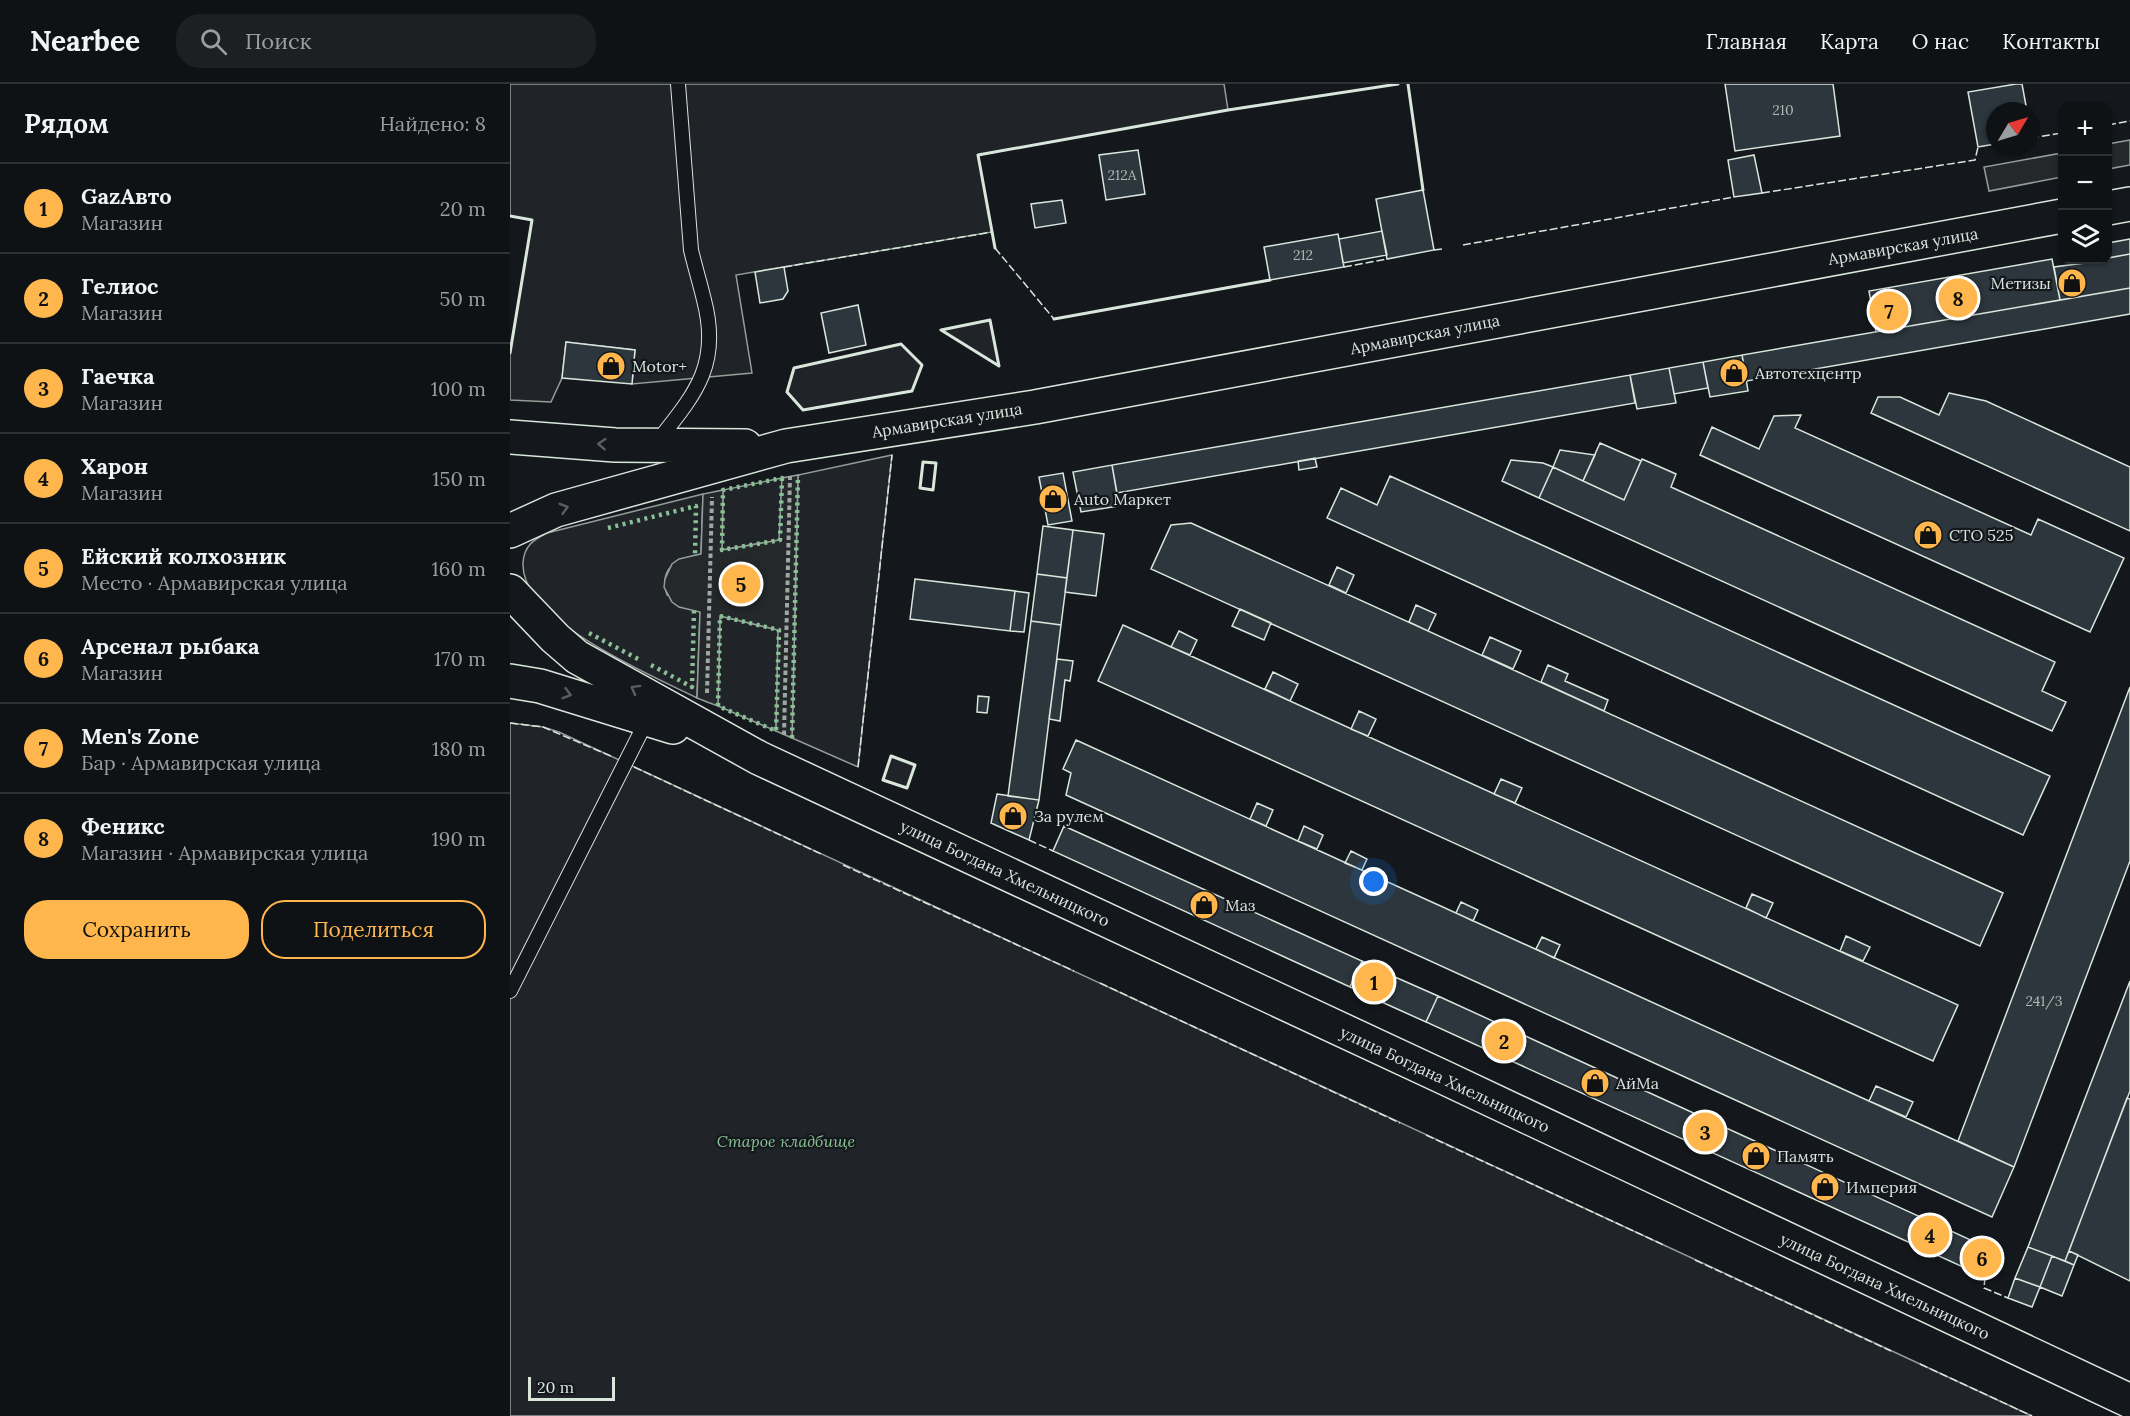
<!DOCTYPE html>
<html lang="ru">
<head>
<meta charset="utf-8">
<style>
  body { margin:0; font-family:Lora,serif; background:#1d2022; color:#f1f3f6 }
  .controls { position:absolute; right:18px; top:18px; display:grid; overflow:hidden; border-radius:12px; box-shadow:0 2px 4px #0004 }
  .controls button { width:54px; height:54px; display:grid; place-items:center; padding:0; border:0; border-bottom:2px solid #2f3234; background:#0f1215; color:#f1f3f6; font:30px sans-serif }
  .compass { position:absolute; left:1476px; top:18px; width:54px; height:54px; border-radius:50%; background:#0f1215; box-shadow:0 2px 4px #0004; rotate:52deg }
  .scale { position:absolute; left:18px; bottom:15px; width:87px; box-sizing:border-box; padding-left:6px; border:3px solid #d8e6dc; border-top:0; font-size:16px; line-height:21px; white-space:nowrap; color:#d8e6dc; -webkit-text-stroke:4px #14181c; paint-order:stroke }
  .you { position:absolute; left:864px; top:798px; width:21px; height:21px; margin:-15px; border:4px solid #fff; border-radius:50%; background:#1a73e8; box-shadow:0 0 0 9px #1a73e833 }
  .badge { display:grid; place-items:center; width:39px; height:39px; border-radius:50%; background:#ffb74d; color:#111; font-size:20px; font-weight:700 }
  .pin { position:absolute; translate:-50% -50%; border:3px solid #fff; box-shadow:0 2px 6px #0006 }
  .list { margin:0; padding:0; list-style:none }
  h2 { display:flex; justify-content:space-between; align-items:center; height:78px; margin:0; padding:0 24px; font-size:26px }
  h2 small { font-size:20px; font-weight:400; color:#9b9ea0 }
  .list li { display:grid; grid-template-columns:39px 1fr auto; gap:18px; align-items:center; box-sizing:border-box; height:90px; padding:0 24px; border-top:2px solid #2f3234 }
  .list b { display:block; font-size:22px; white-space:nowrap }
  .list p { margin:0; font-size:20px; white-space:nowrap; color:#9b9ea0 }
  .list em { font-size:20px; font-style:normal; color:#9b9ea0 }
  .actions { display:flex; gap:12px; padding:18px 24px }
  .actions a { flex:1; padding:14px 0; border:2px solid #ffb74d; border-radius:24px; text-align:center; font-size:21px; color:#ffb74d }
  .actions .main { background:#ffb74d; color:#111 }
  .icon { flex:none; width:33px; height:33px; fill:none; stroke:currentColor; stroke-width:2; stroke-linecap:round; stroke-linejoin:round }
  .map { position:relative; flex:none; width:1620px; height:1332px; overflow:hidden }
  header { display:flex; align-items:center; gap:36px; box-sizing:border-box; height:84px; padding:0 30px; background:#0f1215; border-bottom:2px solid #2f3234 }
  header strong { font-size:28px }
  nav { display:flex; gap:33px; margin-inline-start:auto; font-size:21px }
  .search { width:420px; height:54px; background:#1d2022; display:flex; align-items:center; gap:15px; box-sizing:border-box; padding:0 21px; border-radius:24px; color:#9b9ea0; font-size:22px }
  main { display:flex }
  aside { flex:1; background:#0f1215 }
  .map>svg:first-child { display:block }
</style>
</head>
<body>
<header>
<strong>Nearbee</strong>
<div class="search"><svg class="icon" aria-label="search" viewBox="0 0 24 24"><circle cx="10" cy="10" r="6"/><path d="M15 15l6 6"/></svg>Поиск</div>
<nav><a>Главная</a><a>Карта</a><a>О нас</a><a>Контакты</a></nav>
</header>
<main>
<aside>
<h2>Рядом<small>Найдено: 8</small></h2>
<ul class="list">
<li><span class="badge">1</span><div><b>GazАвто</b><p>Магазин</p></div><em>20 m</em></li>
<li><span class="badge">2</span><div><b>Гелиос</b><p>Магазин</p></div><em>50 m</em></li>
<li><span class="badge">3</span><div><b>Гаечка</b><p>Магазин</p></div><em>100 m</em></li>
<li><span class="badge">4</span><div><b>Харон</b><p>Магазин</p></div><em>150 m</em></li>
<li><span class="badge">5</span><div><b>Ейский колхозник</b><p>Место · Армавирская улица</p></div><em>160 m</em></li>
<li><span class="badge">6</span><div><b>Арсенал рыбака</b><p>Магазин</p></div><em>170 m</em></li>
<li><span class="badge">7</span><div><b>Men's Zone</b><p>Бар · Армавирская улица</p></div><em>180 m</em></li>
<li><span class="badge">8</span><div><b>Феникс</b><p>Магазин · Армавирская улица</p></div><em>190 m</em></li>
</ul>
<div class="actions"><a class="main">Сохранить</a><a>Поделиться</a></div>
</aside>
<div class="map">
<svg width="1620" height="1332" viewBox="0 0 1620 1332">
  <rect width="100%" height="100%" fill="#14181c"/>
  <path fill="#202428" stroke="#939e99" stroke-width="1.5" d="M0,0H714L718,26L468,71L482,148L226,191L242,289L122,300L125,266L56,258L52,294L41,318L0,316V269L22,136L0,132Z
    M480,236L489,282L431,246Z
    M391,260L412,281L402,307L293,326L277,308L284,284Z
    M382,371L348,683L282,654L288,391Z
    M272,394L270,456L212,466L213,406Z
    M193,410L191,470C168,474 148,483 157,511L190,527L187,614C143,592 10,537 13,479C14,462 23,456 37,449Z
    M210,532L269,546L266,647L208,622Z
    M0,639L33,643L49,648L1522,1332H0Z
    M381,672L405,681L397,704L373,696Z"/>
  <path fill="#24282b" stroke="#939e99" stroke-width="1.5" d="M1620,56V81L1598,85V60Z
    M1552,69V93L1479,107L1474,83Z
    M288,391L282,654L266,647L268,546L210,532L208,622L197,618L187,614L190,528L169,523L162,518L154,503L155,495L162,480L169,475L191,470L193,410L213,406L212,466L269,456L272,394Z"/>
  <path fill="#2c363c" stroke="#d8e6dc" stroke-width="1.5" d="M1215,0H1323L1330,52L1225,67Z
    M1506,0H1512L1517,27H1485V60L1468,63L1458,8Z
    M628,66L635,110L596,116L589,71Z
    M1244,71L1252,109L1224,113L1218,76Z
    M913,106L924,166L877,175L866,115Z
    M552,116L556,139L525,144L521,120Z
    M872,147L877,171L833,179L829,155Z
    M828,150L834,183L760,196L754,163Z
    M1620,155V170L1598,174V159Z
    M1620,170V204L1550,216L1544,183L1598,176V174Z
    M1542,175L1550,216L1366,248L1359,207Z
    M274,183L278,207L273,215L250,219L245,188Z
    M1620,204V230L1237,297L1232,271Z
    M348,221L356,261L319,269L311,229Z
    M56,258L125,266L122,300L52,294Z
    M1232,271L1238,307L1200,313L1193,278Z
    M1193,278L1198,304L1164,310L1159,284Z
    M1159,284L1166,319L1127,325L1120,291Z
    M1120,291L1125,319L607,409L602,381Z
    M1439,309L1476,317L1620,383V447L1361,329L1368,313H1390L1429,331Z
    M1291,331L1285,344L1521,451L1528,435L1614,474L1580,548L1190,371L1202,343L1249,365L1264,332Z
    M1090,359L1131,377L1114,416L1073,397Z
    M1050,366L1085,371L1073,397L1043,383Z
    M805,374L807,383L789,386L788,377Z
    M1132,375L1166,390L1161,403L1545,578L1532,607L1556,618L1542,647L1029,414L1043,383L1114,416Z
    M1001,376L1033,379L1043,383L1029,414L992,397Z
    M602,381L609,422L571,428L563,388Z
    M553,389L562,437L538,441L529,393Z
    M880,392L1540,692L1513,751L817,434L831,404L867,421Z
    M681,439L1493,809L1470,862L641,485L661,441Z
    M533,442L563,446L557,494L527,490Z
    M563,446L594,450L586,512L555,508Z
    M827,483L844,491L836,509L819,501Z
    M527,490L557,494L551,541L521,537Z
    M405,495L505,507L500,547L400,535Z
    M505,507L519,509L514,548L500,547Z
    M906,521L926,530L918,547L899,538Z
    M730,525L761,539L754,556L722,542Z
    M521,537L551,541L529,716L498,712Z
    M613,541L1448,921L1423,977L588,597Z
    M669,547L687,556L680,571L661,563Z
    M980,553L1011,567L1003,585L972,571Z
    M547,575L563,577L560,597L555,596L550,637L539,635Z
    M1038,581L1058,590L1055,597L1098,616L1094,627L1031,598Z
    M763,588L788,600L780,617L755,605Z
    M1620,603V777L1504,1083L1448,1057Z
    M468,612L479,613L477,629L467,628Z
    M849,627L866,635L858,652L841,645Z
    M566,656L1504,1083L1482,1133L556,711L561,689L553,685Z
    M991,695L1012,704L1005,719L984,710Z
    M487,710L529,716L519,756L481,739Z
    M747,719L763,726L756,742L740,735Z
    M554,742L852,877L840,903L543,767Z
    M794,742L813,751L807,765L788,757Z
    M841,767L857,775L852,786L835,779Z
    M1242,810L1263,819L1256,834L1236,824Z
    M951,818L968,826L963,837L946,829Z
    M1336,852L1360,863L1353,877L1330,867Z
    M1032,853L1050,861L1044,874L1026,865Z
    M852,877L885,893L874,919L840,903Z
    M885,893L928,912L916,938L874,919Z
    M1620,897V1007L1555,1177L1518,1163Z
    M928,912L1487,1168L1475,1193L916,938Z
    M1366,1002L1403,1018L1396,1033L1359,1017Z
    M1617,1014L1620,1015V1197L1559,1167Z
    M1518,1163L1542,1172L1530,1203L1505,1194Z
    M1559,1167L1568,1171L1564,1181L1555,1177Z
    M1542,1172L1564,1181L1552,1212L1530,1203Z
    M1505,1194L1530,1203L1522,1223L1498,1214Z"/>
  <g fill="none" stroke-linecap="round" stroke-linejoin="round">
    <g stroke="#d8e6dc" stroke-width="16">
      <path id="lane" d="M147,358C185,310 211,281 194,216C190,199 185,183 181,166L168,0
        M0,907L137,636"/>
    </g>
    <g stroke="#d8e6dc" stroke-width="36">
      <path id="secondary" d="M1598,124L1620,120
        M0,353L105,361L235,362
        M0,447L46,426L276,362L525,323L1552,132
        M0,507L45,554L67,573L249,674L933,993L1620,1317
        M0,597L30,602L163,643"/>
    </g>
    <path stroke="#9da8a2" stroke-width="4" stroke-dasharray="4.5 3" stroke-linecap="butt" d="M197,609L202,413
      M274,651L280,392"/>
    <use href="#lane" stroke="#14181c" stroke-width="14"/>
    <use href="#secondary" stroke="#14181c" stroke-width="33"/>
    <path stroke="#8ac095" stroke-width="4.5" stroke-dasharray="3 4.5" stroke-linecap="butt" d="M272,394L270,456L212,466L213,406Z
      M98,444L186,422L185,471
      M210,532L269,546L266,647L208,622Z
      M79,549L128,575
      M141,581L182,603L184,526
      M282,654L288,391"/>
    <path stroke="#d8e6dc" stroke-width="1.5" stroke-dasharray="8 3" stroke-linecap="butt" d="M1598,41L1620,37
      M1521,54L1552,49
      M1252,109L1465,76L1468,63
      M953,161L1224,113
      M485,164L544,235
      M924,166L933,165
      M274,183L482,148
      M834,183L877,175
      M0,639L33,643L103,673
      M124,683L311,770
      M348,683L382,371
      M519,756L543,767
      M333,781L564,887
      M590,899L890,1039
      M916,1051L1156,1162
      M1185,1176L1381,1267
      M1475,1193L1474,1204L1498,1214
      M1410,1280L1522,1332"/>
    <path stroke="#d8e6dc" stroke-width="3" d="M898,0L913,106
      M0,132L22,136L0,269
      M485,164L468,71L718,26L888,0
      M544,235L760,196
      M480,236L489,282L431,246Z
      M391,260L412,281L402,307L293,326L277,308L284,284Z
      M413,378L426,379L423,406L410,404Z
      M381,672L405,681L397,704L373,696Z"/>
  </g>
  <defs><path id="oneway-chevron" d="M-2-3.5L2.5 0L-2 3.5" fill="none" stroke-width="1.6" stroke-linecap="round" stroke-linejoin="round" transform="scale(1.5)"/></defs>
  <g stroke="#59605f">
    <use href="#oneway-chevron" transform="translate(92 360) rotate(-176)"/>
    <use href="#oneway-chevron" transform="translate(54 424) rotate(-16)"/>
    <use href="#oneway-chevron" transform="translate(125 605) rotate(-151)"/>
    <use href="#oneway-chevron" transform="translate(57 610) rotate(16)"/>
  </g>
  <defs>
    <g id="shop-disc" transform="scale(1.5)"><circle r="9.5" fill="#ffb74d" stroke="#14181c"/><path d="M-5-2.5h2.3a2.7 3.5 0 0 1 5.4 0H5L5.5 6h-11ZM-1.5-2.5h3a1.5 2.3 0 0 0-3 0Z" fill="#111"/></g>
  </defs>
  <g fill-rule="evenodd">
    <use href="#shop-disc" x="1562" y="199"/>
    <use href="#shop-disc" x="101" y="282"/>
    <use href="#shop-disc" x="1224" y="289"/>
    <use href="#shop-disc" x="543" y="415"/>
    <use href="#shop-disc" x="1418" y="451"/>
    <use href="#shop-disc" x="503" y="732"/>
    <use href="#shop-disc" x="694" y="821"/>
    <use href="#shop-disc" x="1085" y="999"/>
    <use href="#shop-disc" x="1246" y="1072"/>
    <use href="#shop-disc" x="1315" y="1103"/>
  </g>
  <g text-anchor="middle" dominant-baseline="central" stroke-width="4.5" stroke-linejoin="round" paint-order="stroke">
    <g font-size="14" fill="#adbab4">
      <text x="1273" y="26">210</text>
      <text x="612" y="91">212А</text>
      <text x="793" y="171">212</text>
      <text x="1534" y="917">241/3</text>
    </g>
    <g font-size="16" fill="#d8e6dc" stroke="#14181c">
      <text transform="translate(1393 162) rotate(-10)">Армавирская улица</text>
      <text transform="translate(915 250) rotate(-11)">Армавирская улица</text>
      <text transform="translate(437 336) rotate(-9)">Армавирская улица</text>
      <text transform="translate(495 789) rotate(25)">улица Богдана Хмельницкого</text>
      <text transform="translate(935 995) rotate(25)">улица Богдана Хмельницкого</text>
      <text transform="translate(1375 1202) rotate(25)">улица Богдана Хмельницкого</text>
    </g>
    <g font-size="16" fill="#d8e6dc" stroke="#14181c" text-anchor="start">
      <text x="1541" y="199" text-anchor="end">Метизы</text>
      <text x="122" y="282">Motor+</text>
      <text x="1245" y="289">Автотехцентр</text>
      <text x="564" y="415">Auto Маркет</text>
      <text x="1439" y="451">СТО 525</text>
      <text x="524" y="732">За рулем</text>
      <text x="715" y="821">Маз</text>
      <text x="1106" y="999">АйМа</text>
      <text x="1267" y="1072">Память</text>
      <text x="1336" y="1103">Империя</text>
    </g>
    <g font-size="16" font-style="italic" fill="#8ac095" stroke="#14181c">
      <text x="276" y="1057">Старое кладбище</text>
    </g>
  </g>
</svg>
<div class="controls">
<button>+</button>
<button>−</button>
<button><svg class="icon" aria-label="layers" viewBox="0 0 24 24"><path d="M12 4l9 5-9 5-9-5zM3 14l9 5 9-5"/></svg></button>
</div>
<svg class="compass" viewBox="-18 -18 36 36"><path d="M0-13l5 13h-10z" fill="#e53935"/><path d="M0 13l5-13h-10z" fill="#9b9ea0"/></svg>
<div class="scale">20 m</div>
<div class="you"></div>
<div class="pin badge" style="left:864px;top:898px">1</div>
<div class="pin badge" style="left:994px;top:957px">2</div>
<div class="pin badge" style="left:1195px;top:1048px">3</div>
<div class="pin badge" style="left:1420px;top:1151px">4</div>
<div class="pin badge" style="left:231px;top:500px">5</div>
<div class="pin badge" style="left:1472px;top:1174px">6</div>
<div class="pin badge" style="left:1379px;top:227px">7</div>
<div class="pin badge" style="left:1448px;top:214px">8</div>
</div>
</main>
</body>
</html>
